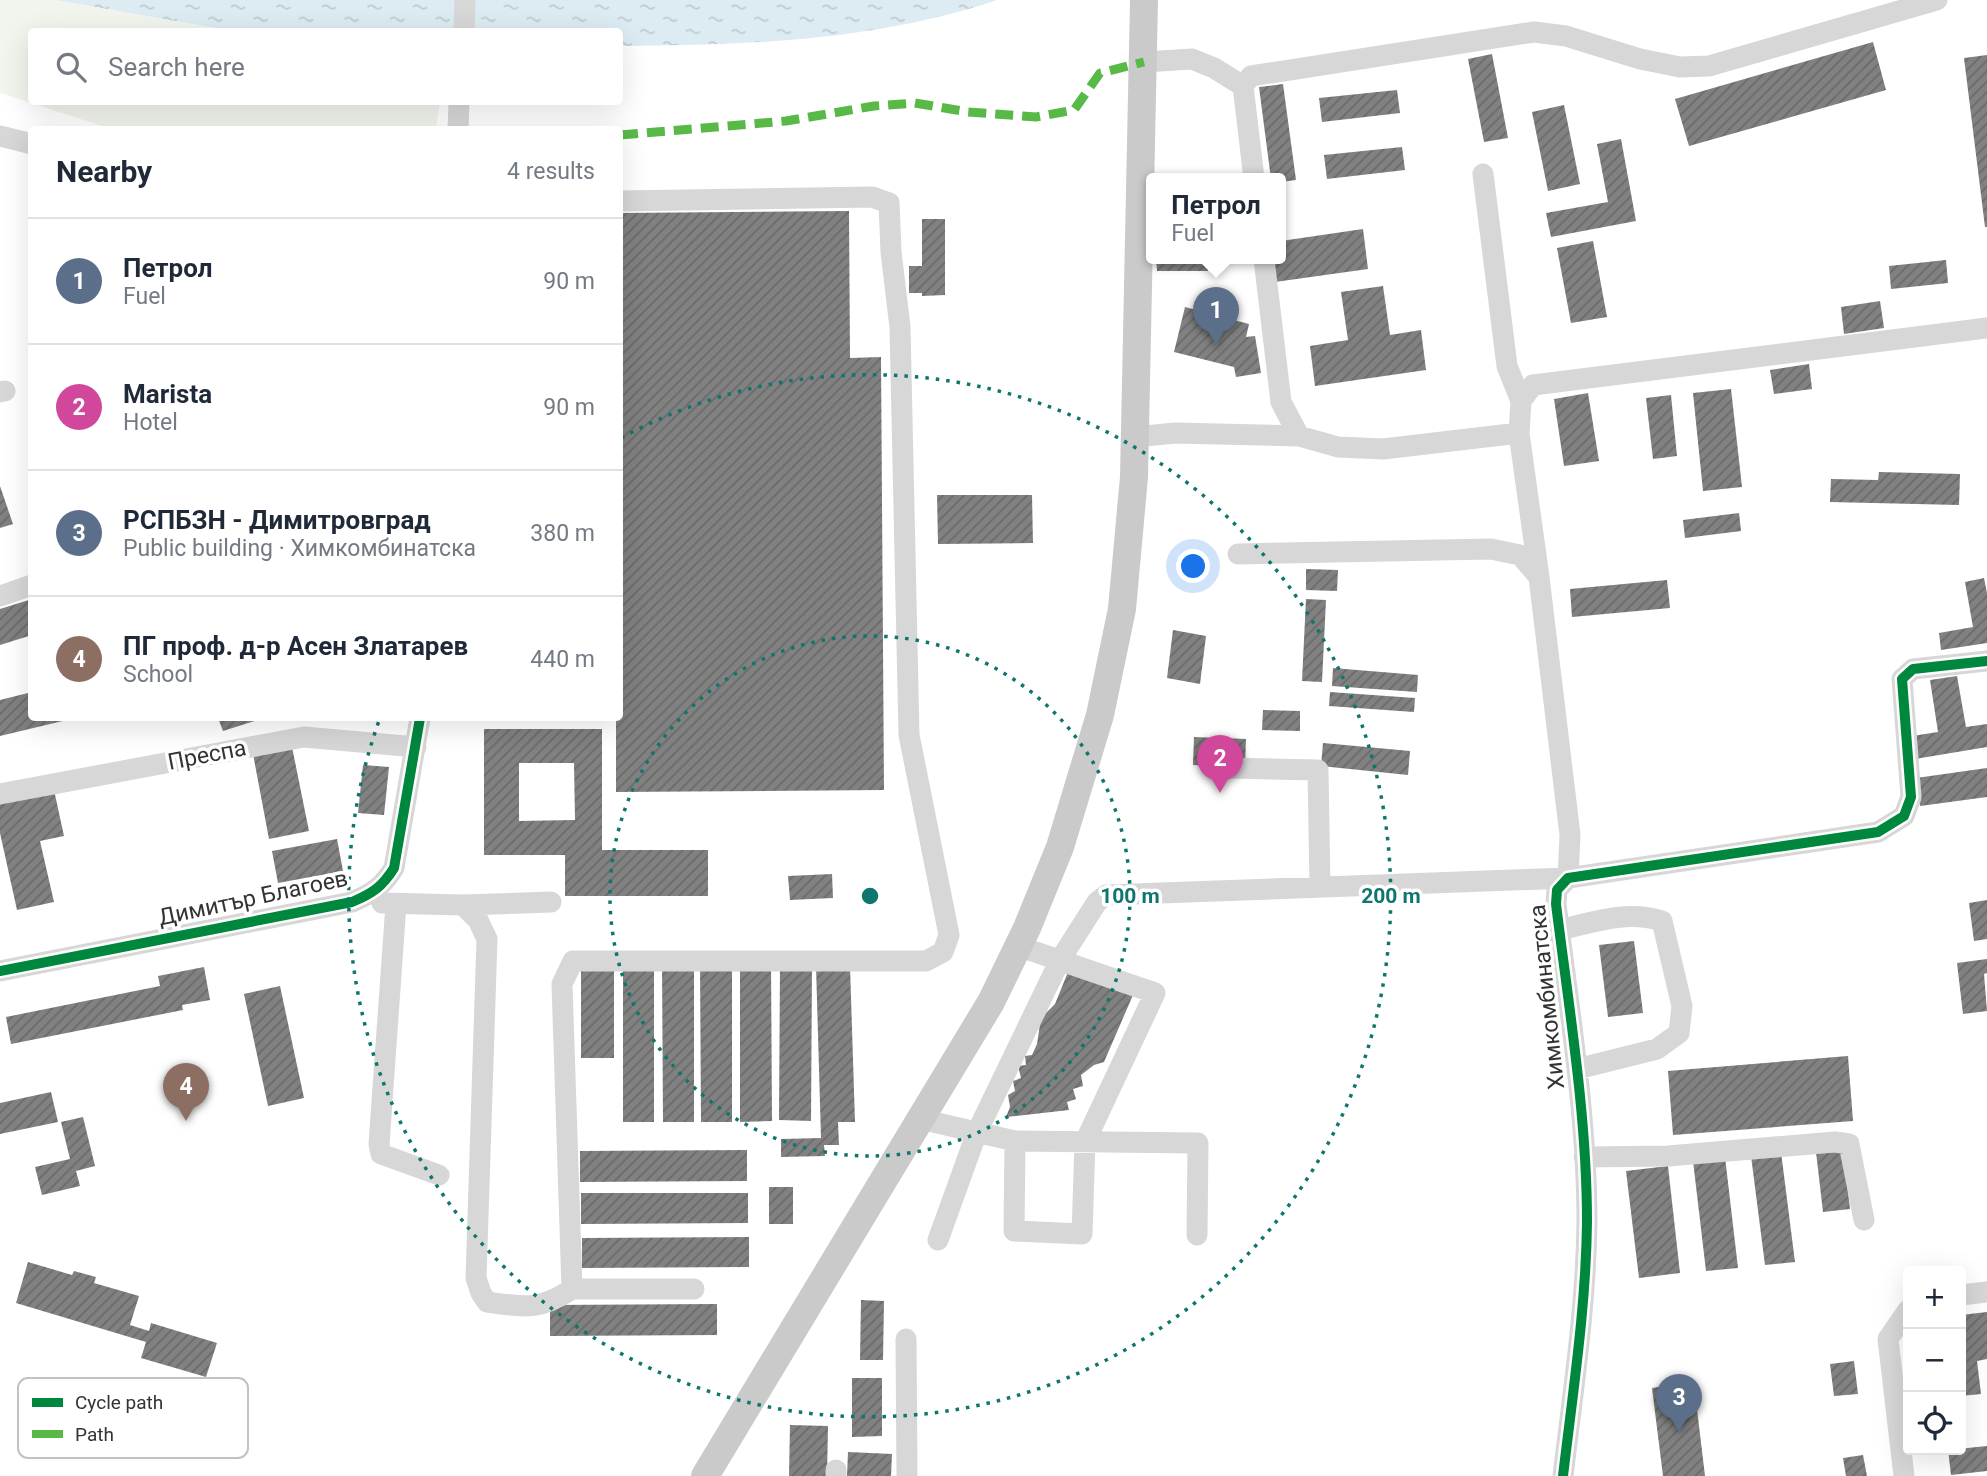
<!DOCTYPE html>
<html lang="en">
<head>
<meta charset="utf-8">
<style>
  body { margin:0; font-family:Roboto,sans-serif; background:#f6f6f7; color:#1f2937 }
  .controls { position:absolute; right:21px; bottom:21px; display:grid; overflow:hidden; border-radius:7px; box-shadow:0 7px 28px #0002 }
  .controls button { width:63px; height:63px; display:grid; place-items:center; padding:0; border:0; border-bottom:2px solid #e0e1e3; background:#fff; color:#1f2937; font:35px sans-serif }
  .you { position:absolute; left:1194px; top:567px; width:24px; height:24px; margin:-18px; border:5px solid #fff; border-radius:50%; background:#1a73e8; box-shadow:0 0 0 10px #1a73e833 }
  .badge { display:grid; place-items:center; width:46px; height:46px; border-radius:50%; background:#ea580c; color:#fff; font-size:23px; font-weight:700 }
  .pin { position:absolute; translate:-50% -58px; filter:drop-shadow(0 2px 4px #0008) }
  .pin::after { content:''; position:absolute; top:37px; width:24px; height:21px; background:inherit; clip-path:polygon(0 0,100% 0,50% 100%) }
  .popup { position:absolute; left:1146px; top:173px; width:140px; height:91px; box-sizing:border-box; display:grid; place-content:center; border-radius:7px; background:#fff; filter:drop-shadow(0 2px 5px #0005); font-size:23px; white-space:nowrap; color:#747a83 }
  .popup b { font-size:26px; color:#1f2937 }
  .popup::after { content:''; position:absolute; left:50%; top:100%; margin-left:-14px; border:14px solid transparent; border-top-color:#fff }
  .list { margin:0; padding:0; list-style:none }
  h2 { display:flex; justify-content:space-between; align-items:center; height:91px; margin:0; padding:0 28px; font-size:30px }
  h2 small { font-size:23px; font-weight:400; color:#747a83 }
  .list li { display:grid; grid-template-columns:46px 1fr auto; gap:21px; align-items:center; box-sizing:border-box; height:126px; padding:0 28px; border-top:2px solid #e0e1e3 }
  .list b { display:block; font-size:26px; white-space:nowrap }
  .list p { margin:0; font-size:23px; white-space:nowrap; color:#747a83 }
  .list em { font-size:23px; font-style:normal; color:#747a83 }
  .icon { flex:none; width:38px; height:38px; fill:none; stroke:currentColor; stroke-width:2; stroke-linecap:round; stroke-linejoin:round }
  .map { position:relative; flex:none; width:1987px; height:1476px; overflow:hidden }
  .search { position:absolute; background:#fff; box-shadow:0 7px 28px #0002; left:28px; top:28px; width:595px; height:77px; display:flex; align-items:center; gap:18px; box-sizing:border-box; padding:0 24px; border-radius:7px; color:#747a83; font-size:26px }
  .panel { position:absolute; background:#fff; box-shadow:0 7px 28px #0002; left:28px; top:126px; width:595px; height:595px; border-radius:7px }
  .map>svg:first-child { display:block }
</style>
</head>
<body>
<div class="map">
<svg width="1987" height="1476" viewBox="0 0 1987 1476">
  <defs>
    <pattern id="water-ripples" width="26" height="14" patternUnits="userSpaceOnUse" patternTransform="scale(1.75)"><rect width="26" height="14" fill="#ddebf3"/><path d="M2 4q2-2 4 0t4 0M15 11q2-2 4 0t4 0" fill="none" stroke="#becad1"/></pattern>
    <pattern id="building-hatch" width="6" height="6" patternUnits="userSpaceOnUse" patternTransform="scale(1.75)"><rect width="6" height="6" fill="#818181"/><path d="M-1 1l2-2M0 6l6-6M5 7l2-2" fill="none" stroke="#6a6a6a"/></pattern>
  </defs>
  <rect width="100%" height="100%" fill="#fff"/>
  <path fill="#f1f5ed" d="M0,0H56L232,31L32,32V102H440L436,128L115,130L0,93Z"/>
  <path fill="url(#water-ripples)" d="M56,0H997C876,41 747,45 620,46V32L232,31Z"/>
  <path fill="url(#building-hatch)" fill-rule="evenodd" d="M1873,42L1886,90L1689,146L1675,99Z
    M1492,54L1508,138L1484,142L1468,59Z
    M1987,55V227H1985L1964,58Z
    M1283,84L1296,180L1281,182V179H1271L1259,87Z
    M1397,90L1400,113L1322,122L1319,98Z
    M1564,105L1580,184L1548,191L1532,112Z
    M1621,139L1636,221L1551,237L1546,213L1608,202L1597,144Z
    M1402,147L1405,170L1327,179L1324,155Z
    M849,211L850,358L881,357L884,790L616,792V718H620V213Z
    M922,219H945V295L922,296V293H909V266H922Z
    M1363,229L1368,269L1275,282L1272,259H1281V241Z
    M1593,241L1607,317L1571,323L1557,248Z
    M1156,259H1208V271H1157Z
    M1946,260L1948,283L1891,289L1889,266Z
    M1383,286L1390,335L1421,330L1426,370L1315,386L1310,346L1348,340L1341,292Z
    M1880,301L1884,328L1844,334L1841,307Z
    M1185,307L1249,324L1246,337L1255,336L1261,373L1236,377L1234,367L1174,352Z
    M1809,364L1812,389L1774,394L1770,370Z
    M1731,389L1742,487L1703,491L1693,393Z
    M1588,393L1599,461L1564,466L1554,399Z
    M1671,395L1677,456L1653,459L1646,398Z
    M1879,472L1960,474L1959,505L1830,502L1831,479L1878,480Z
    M0,486L13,524L0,528Z
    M937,495H1032L1033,543L938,544Z
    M1739,513L1741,531L1685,538L1683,520Z
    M1306,569L1338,570L1337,591L1306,590Z
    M1984,578L1987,593V643L1941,650L1939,633L1973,627L1965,582Z
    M1667,580L1670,608L1572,617L1570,589Z
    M32,599V635L0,645V609Z
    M1306,599L1326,600L1322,682L1302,681Z
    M1173,630L1206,636L1200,684L1167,678Z
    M1333,668L1418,675L1417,692L1332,686Z
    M1957,676L1966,727L1987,724V747L1915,759L1912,736L1938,732L1930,680Z
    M32,692V718L71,719L0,736V700Z
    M1330,692L1415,698L1414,712L1329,706Z
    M1263,710L1300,711V731L1262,730Z
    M218,718H264L223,731Z
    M484,729H602V850H708V896H565V855H484ZM519,763H574L575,820L519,821Z
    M1194,737L1246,739L1245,767L1193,765Z
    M1323,743L1410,751L1408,775L1321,766Z
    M292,747L309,831L269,839L253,754Z
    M363,765L389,767L384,815L358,813Z
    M1987,768V797L1920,806L1916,778Z
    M54,790L64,836L40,841L54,902L17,910L0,833V802Z
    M337,839L343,871L278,883L272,851Z
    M832,874L833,898L790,900L788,876Z
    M1987,900V939L1974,941L1969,903Z
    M1634,941L1643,1013L1608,1017L1599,945Z
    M1987,959V973L1984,974L1987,1011L1963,1014L1957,963Z
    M771,961L772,1121L740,1122V962Z
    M581,962H614V1058H581Z
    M623,962H654V1122H623Z
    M662,962H694V1122H663Z
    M700,962H732V1122H701Z
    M780,965H812L811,1121L779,1120Z
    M816,966H850L855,1122H838L839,1145H824L825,1156L781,1157V1139L821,1138Z
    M204,967L210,1000L182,1005L183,1010L11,1044L6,1017L160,986L158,976Z
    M1068,972L1133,995L1104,1062L1094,1065L1081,1075L1083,1086L1073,1089L1076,1099L1067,1102L1069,1110L1006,1117L1010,1107L1008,1095L1015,1091L1013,1081L1021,1078L1018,1066L1026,1065L1025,1056L1032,1055L1037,1044L1040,1024L1046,1013L1055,1004Z
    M280,986L304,1098L268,1106L244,994Z
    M1848,1056L1853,1121L1673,1135L1668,1071Z
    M51,1092L58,1122L0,1134V1103Z
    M83,1117L95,1166L76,1171L80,1186L42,1195L35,1167L70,1159L61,1122Z
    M1843,1148L1850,1209L1823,1212L1816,1152Z
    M747,1150V1181L580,1182V1151Z
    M1781,1152L1795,1262L1765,1265L1751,1156Z
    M1725,1157L1738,1268L1706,1271L1693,1161Z
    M1668,1166L1680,1273L1639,1278L1626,1171Z
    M769,1187H793V1224H769Z
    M581,1193H748V1223L581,1224Z
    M749,1237V1267L582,1268V1238Z
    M28,1262L72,1275L74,1271L96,1277L94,1283L139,1296L130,1325L149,1331L151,1323L217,1343L206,1377L141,1358L146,1342L16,1303Z
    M861,1300L884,1301L883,1360H860Z
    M717,1304V1335L550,1336V1305Z
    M1987,1312V1359L1977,1361L1981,1394L1961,1396V1315Z
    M1854,1361L1858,1394L1834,1396L1830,1364Z
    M852,1378H882V1436L852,1437Z
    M1677,1384L1678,1387L1694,1384L1705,1476H1663L1652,1388Z
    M790,1425L828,1426L827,1476H789Z
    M1987,1446V1471L1951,1475L1948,1450Z
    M848,1452L892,1454L891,1476H847Z
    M1863,1455L1867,1476H1846L1843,1458Z"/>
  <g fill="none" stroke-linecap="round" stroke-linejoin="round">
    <path stroke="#d7d7d7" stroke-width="21" d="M464,32L465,0
      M1144,62L1192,59L1214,68L1243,86L1254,179
      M1243,86L1251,76L1534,32L1566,36L1640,59L1680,67L1709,66L1937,0
      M458,130L459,102
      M0,136L32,144
      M1483,174L1507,366L1521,401
      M1264,259L1281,402L1299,436L1338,447L1383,449L1519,433
      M0,392L5,391
      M1135,437L1175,433L1299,436
      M1238,554L1491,549L1520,555L1539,577
      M0,596L32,585
      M1230,768L1318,770L1320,887
      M0,794L304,737L416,747
      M382,903L463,905L551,902
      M396,904L379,1144L381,1154L439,1175
      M463,905L478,920L487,939L476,1278L481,1293L487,1302C525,1307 539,1311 572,1289H694
      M1559,930C1595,922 1626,910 1662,921L1682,1006L1679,1033L1657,1049L1577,1069
      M0,971L352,902C373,893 382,887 394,868L420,718
      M920,1119L1015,1141L1198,1143L1197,1235
      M1015,1141L1014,1231L1082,1234L1085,1142L1155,993L1018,946
      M1584,1157L1668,1156L1835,1142L1849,1144L1864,1220
      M938,1240L977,1132L1060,960L1097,902L1106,895L1568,878L1570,835L1539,577L1519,433L1521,401L1533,385L1987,328
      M572,1289L562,984L573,961H926L943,952L949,935L909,735L900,327L891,252L889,203L872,197L620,201
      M1961,1295L1987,1292
      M906,1339L907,1476
      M836,1470V1476
      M1563,1476C1573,1391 1586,1307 1587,1222C1587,1116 1569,1009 1556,904L1557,890L1568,878L1878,832L1904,816L1911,797L1902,679L1913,669L1987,661
      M1904,1476L1888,1339L1908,1310"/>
    <path stroke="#cacaca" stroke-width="28" d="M705,1476L991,1002L1027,928L1060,847L1100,715L1122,609L1134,477L1144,0"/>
    <path stroke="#58b947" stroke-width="9" stroke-dasharray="18 9" stroke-linecap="butt" d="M620,135L786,121L874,106L915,103L968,112L1036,117L1074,110L1100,73L1144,62"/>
    <g stroke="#fff" stroke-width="15">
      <path id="cycleway" d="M0,971L352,902C373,893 382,887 394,868L420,718
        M1563,1476C1573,1391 1586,1307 1587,1222C1587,1116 1569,1009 1556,904L1557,890L1568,878L1878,832L1904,816L1911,797L1902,679L1913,669L1987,661"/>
    </g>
    <use href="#cycleway" stroke="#00873e" stroke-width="10"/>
  </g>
  <g fill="none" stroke="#0f766e" stroke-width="3.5" stroke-dasharray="3.5 7">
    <circle cx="870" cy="896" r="260"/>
    <path d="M621 438A521 521 0 1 1 380 718"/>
  </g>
  <g text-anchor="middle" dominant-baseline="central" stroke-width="7" stroke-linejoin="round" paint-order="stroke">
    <g font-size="23" fill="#333" stroke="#fff">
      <text transform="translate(207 755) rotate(-11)">Преспа</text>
      <text transform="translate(253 898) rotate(-12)">Димитър Благоев</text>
      <text transform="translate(1547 997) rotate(-96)">Химкомбинатска</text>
    </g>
  </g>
  <rect x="18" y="1378" width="230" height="80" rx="10" fill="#fff" stroke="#c2c2c2" stroke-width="2"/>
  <rect x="32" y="1398" width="31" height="9" fill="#00873e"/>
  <rect x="32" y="1430" width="31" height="8" fill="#58b947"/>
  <g font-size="19" fill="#333">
    <text x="75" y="1409">Cycle path</text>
    <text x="75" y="1441">Path</text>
  </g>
  <circle cx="870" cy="896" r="10" fill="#0f766e" stroke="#fff" stroke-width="3.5"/>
  <g font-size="21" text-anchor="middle" font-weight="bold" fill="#0f766e" stroke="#fff" stroke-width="7" stroke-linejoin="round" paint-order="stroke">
    <text x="1130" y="903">100 m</text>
    <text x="1391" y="903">200 m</text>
  </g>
</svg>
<div class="controls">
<button>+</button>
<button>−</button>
<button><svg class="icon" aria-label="locate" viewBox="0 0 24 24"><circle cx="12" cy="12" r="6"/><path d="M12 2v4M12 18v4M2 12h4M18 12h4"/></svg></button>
</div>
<div class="you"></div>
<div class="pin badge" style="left:1216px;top:345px;background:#5c6f8a">1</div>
<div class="popup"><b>Петрол</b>Fuel</div>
<div class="pin badge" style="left:1220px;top:793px;background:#d1479c">2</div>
<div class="pin badge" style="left:1679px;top:1432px;background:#5c6f8a">3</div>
<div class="pin badge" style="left:186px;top:1121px;background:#8d6e63">4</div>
<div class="search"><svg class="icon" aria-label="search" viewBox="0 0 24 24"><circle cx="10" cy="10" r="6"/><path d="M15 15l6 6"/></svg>Search here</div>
<section class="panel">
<h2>Nearby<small>4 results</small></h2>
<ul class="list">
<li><span class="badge" style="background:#5c6f8a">1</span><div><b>Петрол</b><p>Fuel</p></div><em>90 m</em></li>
<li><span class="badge" style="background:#d1479c">2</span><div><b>Marista</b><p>Hotel</p></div><em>90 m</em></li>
<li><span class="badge" style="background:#5c6f8a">3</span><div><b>РСПБЗН - Димитровград</b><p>Public building · Химкомбинатска</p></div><em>380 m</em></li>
<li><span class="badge" style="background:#8d6e63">4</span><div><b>ПГ проф. д-р Асен Златарев</b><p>School</p></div><em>440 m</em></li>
</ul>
</section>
</div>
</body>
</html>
